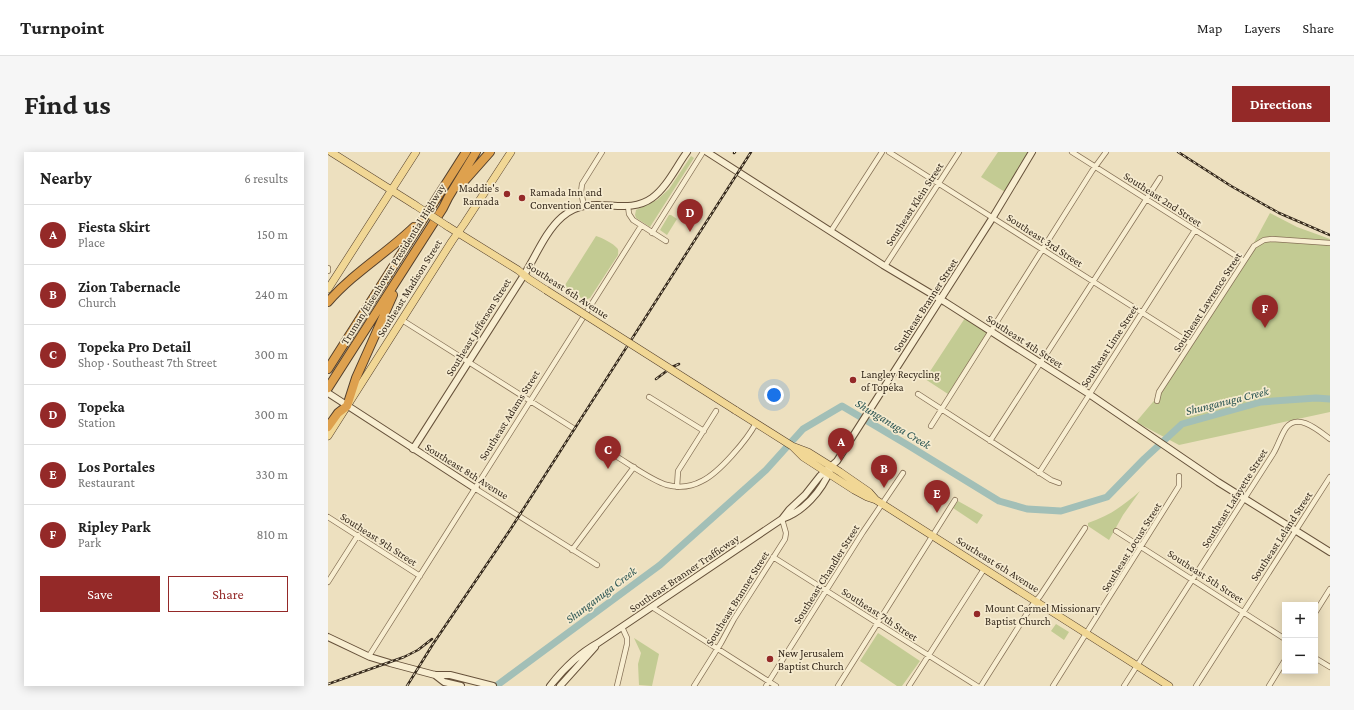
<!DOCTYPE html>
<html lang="en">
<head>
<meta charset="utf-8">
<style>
  body { margin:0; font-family:"Crimson Pro",serif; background:#f6f6f6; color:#222 }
  .controls { position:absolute; right:12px; bottom:12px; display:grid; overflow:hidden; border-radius:0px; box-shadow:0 2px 10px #0003 }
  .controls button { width:36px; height:36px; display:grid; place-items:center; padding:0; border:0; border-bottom:1px solid #e0e0e0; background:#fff; color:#222; font:20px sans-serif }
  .you { position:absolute; left:446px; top:243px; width:14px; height:14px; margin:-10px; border:3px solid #fff; border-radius:50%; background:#1a73e8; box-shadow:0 0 0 6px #1a73e833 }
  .badge { display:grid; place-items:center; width:26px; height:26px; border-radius:50%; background:#942928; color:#fff; font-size:13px; font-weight:700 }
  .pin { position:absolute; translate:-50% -33px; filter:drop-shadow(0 1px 2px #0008) }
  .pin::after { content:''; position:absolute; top:21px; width:14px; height:12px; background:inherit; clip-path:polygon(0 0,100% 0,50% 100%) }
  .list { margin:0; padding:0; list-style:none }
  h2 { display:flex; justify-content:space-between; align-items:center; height:52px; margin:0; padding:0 16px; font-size:17px }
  h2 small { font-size:13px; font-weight:400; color:#767676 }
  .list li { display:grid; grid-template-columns:26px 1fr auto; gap:12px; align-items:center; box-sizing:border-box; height:60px; padding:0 16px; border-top:1px solid #e0e0e0 }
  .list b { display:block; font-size:15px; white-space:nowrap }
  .list p { margin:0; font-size:13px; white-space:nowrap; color:#767676 }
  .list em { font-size:13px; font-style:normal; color:#767676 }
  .actions { display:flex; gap:8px; padding:12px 16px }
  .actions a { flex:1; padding:9px 0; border:1px solid #942928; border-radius:0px; text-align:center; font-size:14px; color:#942928 }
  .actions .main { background:#942928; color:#fff }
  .map { position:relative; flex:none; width:1002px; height:534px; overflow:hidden; border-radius:0px }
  header { display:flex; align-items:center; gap:24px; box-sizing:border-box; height:56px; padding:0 20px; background:#fff; border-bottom:1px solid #e0e0e0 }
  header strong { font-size:19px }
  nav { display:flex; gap:22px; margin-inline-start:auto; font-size:14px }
  .intro { display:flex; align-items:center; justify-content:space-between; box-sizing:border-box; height:96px; padding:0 24px }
  h1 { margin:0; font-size:28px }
  .button { padding:10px 18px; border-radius:0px; background:#942928; color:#fff; font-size:14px; font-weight:700 }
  main { display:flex; gap:24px; padding:0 24px }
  aside { flex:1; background:#fff; border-radius:0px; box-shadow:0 2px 10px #0003 }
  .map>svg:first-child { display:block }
</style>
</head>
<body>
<header>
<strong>Turnpoint</strong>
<nav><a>Map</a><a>Layers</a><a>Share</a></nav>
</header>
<div class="intro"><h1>Find us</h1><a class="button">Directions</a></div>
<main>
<aside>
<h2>Nearby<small>6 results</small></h2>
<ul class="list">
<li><span class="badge">A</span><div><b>Fiesta Skirt</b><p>Place</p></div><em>150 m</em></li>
<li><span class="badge">B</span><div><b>Zion Tabernacle</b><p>Church</p></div><em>240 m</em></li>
<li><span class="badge">C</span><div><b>Topeka Pro Detail</b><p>Shop · Southeast 7th Street</p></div><em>300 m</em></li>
<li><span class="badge">D</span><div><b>Topeka</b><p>Station</p></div><em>300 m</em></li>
<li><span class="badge">E</span><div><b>Los Portales</b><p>Restaurant</p></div><em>330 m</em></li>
<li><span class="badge">F</span><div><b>Ripley Park</b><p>Park</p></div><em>810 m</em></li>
</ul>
<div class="actions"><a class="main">Save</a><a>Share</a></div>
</aside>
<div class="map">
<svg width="1002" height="534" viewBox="0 0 1002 534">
  <rect width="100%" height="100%" fill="#ede0bf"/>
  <path fill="#c3cb93" d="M670,0H700L677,40L653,25Z
    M363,4L366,6L322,75L308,66L307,63L308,58L329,48L341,37Z
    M942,61L969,75L1002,87V260L851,293L808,270L830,244L916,109Z
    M341,63H343L349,67L339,83L332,78Z
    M268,84C273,85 286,92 289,96C291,98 290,100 290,103L262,146L257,148L237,137V133Z
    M637,166L658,179L659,182L620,242L597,227Z
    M812,339L795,363L781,388L760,374V371C781,364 795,354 812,339Z
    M630,349L655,363L649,372L625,356Z
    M728,472L741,480L736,488L723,479Z
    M550,481L592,509L574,534H569L532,509Z
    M306,486L331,502L324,534L311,533L310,512L313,501Z"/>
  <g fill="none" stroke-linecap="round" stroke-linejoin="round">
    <path stroke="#a2bfb7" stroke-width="7" d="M168,534L332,413L438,318L475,277L514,254L578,292L671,349L699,357L733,359L779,345L816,307L854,272L933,250L988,246L1002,247"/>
    <g stroke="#867157" stroke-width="6">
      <path id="street" d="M561,0L862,191
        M744,0L916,109
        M256,54L253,40L254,32L274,0
        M300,54L301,62L305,68L338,89
        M503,79L554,0
        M324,81L375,0
        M557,114L631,0
        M0,116V119
        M74,168L245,276
        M590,242L723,328L731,331
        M321,245L376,279
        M829,249L831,240L926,94L936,88L944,87L1002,91
        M603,274L764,19L778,0
        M662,289L832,26
        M286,303C300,311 324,329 339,333C351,336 363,335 374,329C391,321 419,288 428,271
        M711,321L867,78
        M349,335L350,319L388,259
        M148,337L269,413
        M0,365L92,424
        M788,379L957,487
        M244,398L306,315
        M445,405L649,534
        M0,430L30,383
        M324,455L448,534
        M987,461L1002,437
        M41,504C132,361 222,217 313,74
        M987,506L1002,515
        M289,534L299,492V486L294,475
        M366,534L393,491L406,467L457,387L458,381L454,367
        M438,534L535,380L575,321
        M510,534L627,348
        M581,534L656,417
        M653,534L703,455L712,444L757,376
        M725,534L851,334V324
        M796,534L945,302C950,294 953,283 958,276C970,260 991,279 1002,287
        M868,534L1002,325
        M941,534L957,508"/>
    </g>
    <g stroke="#67523b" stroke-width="8">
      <path id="secondary" d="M379,0L555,113L617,150L761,242L890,330L1002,400
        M0,241L148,337
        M85,297C122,239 159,181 196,123C208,104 217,80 234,65C264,39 296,66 324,46C339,35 348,15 359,0
        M454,367L461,358L477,343L492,324L509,309L665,65L704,0
        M0,485L42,505L62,511L107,523H122L165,534
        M107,523L116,530L133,534
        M222,534C236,516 250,502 270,491L454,367C475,360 494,339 502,318
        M232,534L267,495"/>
    </g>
    <g stroke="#533f2c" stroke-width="8">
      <path id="primary" d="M3,0L87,53
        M119,74L190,118L201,127L218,138
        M0,137L88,0
        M407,258L464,294L480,300L512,320L541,340L548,348
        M0,284L124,89L136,72L183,0
        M464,294L475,305L526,338L539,345L548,348L841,534"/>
    </g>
    <g stroke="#533f2c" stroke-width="10">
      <path id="highway" d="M131,35L162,0
        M0,150C25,121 59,101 86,75
        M0,217L138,0
        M0,236L115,56L120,46L148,0
        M0,275L10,261L19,254L28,226L65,143"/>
    </g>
    <use href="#street" stroke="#f8eed1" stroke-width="4.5"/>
    <use href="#secondary" stroke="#f8eed1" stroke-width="6"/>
    <use href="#primary" stroke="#f1d795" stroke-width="7"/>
    <use href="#highway" stroke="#dea14e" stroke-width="8"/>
    <g stroke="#35291c" stroke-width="2.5">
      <path id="rail" d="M850,0L903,34L951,61L1002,83
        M406,1L407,0
        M328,227L344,215L351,212
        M0,532L76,505L90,498L104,487
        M79,534L105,492L182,378L423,0"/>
    </g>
    <use href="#rail" stroke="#f5eace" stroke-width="1" stroke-dasharray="3" stroke-linecap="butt"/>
    <g stroke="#533f2c" stroke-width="8" stroke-linecap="butt">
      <path id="primary-bridge" d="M87,53L119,74
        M218,138L407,258"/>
    </g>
    <use href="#primary-bridge" stroke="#f1d795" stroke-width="7"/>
  </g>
  <g fill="#942928" stroke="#f5eace" stroke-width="1.5">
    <circle cx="179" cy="42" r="4"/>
    <circle cx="194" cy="46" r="4"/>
    <circle cx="525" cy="228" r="4"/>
    <circle cx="649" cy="462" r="4"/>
    <circle cx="442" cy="507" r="4"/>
  </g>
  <g text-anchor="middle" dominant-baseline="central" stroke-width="3.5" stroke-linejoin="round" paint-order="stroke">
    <g font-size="11" fill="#35291c" stroke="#f5eace" text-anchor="start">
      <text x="171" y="36" text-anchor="end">Maddie's<tspan x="171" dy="13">Ramada</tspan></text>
      <text x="202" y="40">Ramada Inn and<tspan x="202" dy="13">Convention Center</tspan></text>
      <text x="533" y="222">Langley Recycling<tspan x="533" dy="13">of Topeka</tspan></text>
      <text x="657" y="456">Mount Carmel Missionary<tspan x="657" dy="13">Baptist Church</tspan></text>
      <text x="450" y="501">New Jerusalem<tspan x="450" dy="13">Baptist Church</tspan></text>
    </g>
    <g font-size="11" fill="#35291c" stroke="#f5eace">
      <text transform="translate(835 47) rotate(33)">Southeast 2nd Street</text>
      <text transform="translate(586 52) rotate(-57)">Southeast Klein Street</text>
      <text transform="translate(717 88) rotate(33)">Southeast 3rd Street</text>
      <text transform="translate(65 112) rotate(-58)">Truman/Eisenhower Presidential Highway</text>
      <text transform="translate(81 136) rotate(-58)">Southeast Madison Street</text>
      <text transform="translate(240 138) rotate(33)">Southeast 6th Avenue</text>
      <text transform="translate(879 150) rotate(-57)">Southeast Lawrence Street</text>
      <text transform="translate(597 153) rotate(-57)">Southeast Branner Street</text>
      <text transform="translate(150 175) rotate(-58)">Southeast Jefferson Street</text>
      <text transform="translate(697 189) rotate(33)">Southeast 4th Street</text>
      <text transform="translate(781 194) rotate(-57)">Southeast Lime Street</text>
      <text transform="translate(181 263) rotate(-58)">Southeast Adams Street</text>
      <text transform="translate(139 319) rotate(32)">Southeast 8th Avenue</text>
      <text transform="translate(906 346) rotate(-58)">Southeast Lafayette Street</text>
      <text transform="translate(953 384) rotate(-57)">Southeast Leland Street</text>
      <text transform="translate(51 387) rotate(33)">Southeast 9th Street</text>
      <text transform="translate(803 395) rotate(-58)">Southeast Locust Street</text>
      <text transform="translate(670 412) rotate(32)">Southeast 6th Avenue</text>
      <text transform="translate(356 421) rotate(-34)">Southeast Branner Trafficway</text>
      <text transform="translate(498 422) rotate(-58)">Southeast Chandler Street</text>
      <text transform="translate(878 424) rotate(33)">Southeast 5th Street</text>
      <text transform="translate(409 446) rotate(-58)">Southeast Branner Street</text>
      <text transform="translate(552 462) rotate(33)">Southeast 7th Street</text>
    </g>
    <g font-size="12" font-style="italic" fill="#2b5553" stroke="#f5eace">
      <text transform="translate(899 249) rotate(-14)">Shunganuga Creek</text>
      <text transform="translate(565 272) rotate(31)">Shunganuga Creek</text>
      <text transform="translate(273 443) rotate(-37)">Shunganuga Creek</text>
    </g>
  </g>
</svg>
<div class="controls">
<button>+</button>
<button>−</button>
</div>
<div class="you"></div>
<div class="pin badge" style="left:513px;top:309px">A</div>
<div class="pin badge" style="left:556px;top:336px">B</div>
<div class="pin badge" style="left:280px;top:317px">C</div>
<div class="pin badge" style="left:362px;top:80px">D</div>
<div class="pin badge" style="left:609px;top:361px">E</div>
<div class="pin badge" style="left:937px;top:176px">F</div>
</div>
</main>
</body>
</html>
